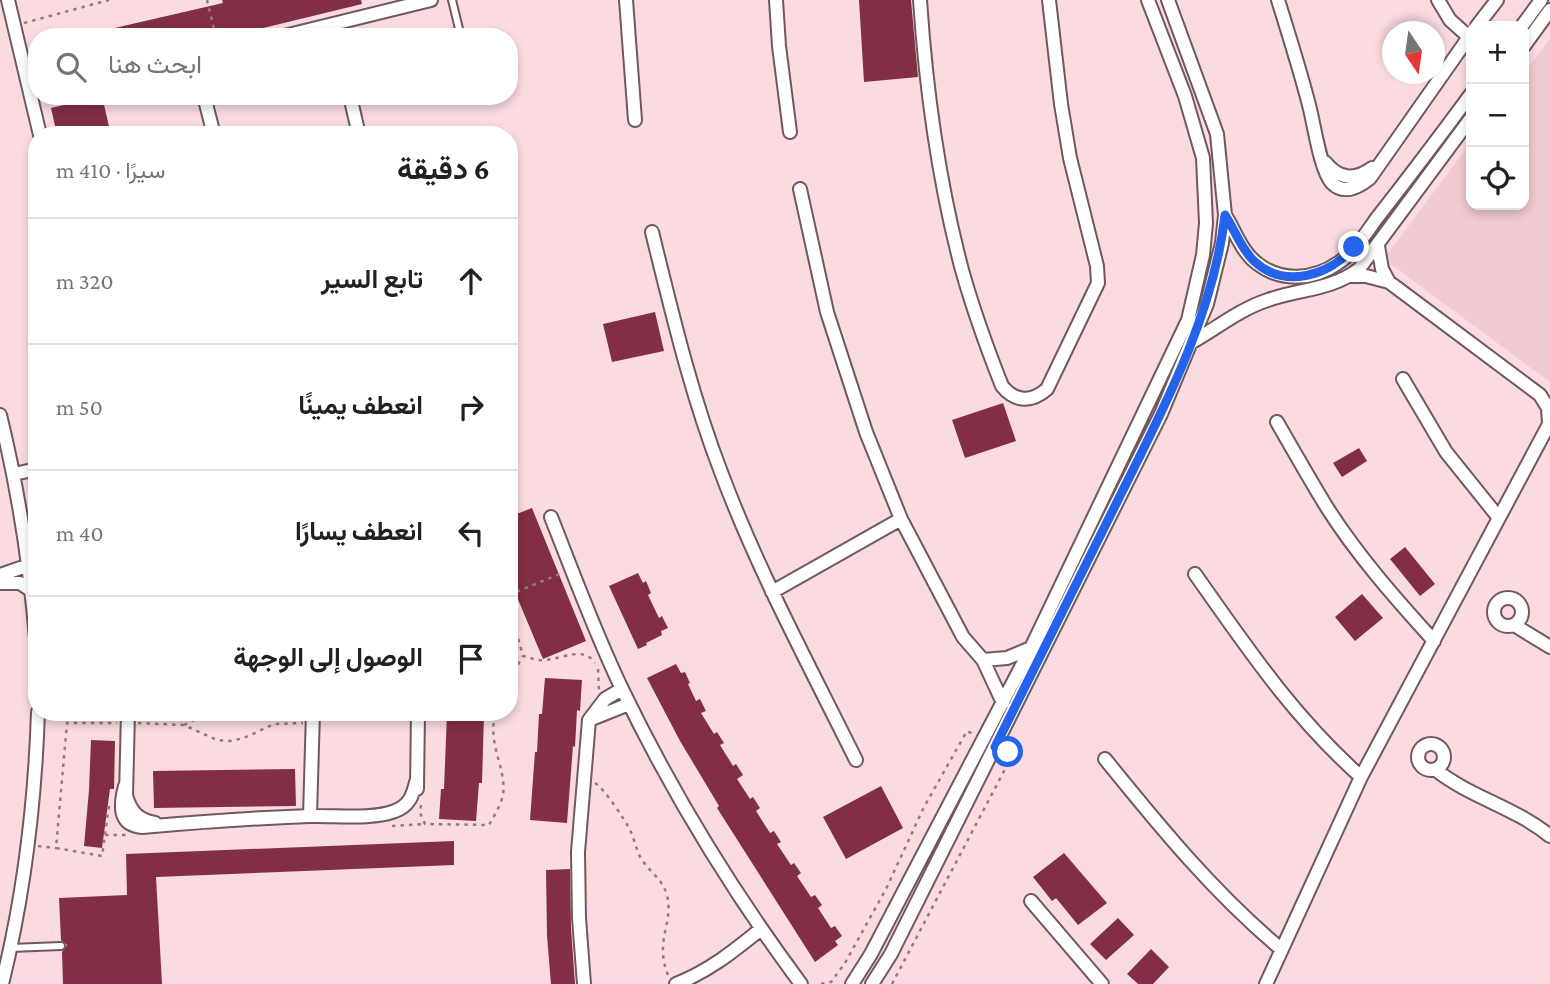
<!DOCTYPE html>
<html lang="ar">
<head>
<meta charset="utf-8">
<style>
  body { margin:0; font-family:"Crimson Pro",Vazirmatn,serif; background:#f2f2f2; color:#202124; direction:rtl }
  .controls { position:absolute; right:21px; top:21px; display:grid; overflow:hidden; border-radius:14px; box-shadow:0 4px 10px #0003 }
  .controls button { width:63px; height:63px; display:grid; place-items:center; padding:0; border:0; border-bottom:2px solid #e0e0e0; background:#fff; color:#202124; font:35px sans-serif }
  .compass { position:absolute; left:1382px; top:21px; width:63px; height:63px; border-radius:50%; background:#fff; box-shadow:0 4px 10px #0003; rotate:167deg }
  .stop { position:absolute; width:21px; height:21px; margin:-16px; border:5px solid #2563eb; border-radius:50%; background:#fff }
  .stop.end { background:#2563eb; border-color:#fff; box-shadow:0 2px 7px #0008 }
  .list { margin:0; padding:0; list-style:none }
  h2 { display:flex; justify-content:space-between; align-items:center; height:91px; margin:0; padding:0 28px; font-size:30px }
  h2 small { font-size:23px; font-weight:400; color:#757577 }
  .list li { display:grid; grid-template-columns:46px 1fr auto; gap:21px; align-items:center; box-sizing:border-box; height:126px; padding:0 28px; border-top:2px solid #e0e0e0 }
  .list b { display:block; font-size:26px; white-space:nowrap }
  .list em { font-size:23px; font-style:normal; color:#757577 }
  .icon { flex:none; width:38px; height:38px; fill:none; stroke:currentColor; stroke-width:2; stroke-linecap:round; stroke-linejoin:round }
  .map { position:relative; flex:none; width:1550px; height:984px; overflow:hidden; direction:ltr }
  .search { position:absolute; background:#fff; box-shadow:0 4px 10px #0003; left:28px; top:28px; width:490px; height:77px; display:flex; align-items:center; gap:18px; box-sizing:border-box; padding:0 24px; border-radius:28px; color:#757577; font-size:26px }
  .panel { position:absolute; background:#fff; box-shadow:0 4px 10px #0003; left:28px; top:126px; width:490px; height:595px; border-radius:28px; direction:rtl }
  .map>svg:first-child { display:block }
</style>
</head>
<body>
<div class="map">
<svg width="1550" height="984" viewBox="0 0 1550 984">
  <rect width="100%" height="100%" fill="#fadbe0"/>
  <path fill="#efcad0" d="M1550,39V382L1384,259L1471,142V205H1524V73Z"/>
  <path fill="#822f45" d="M222,0H361L362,4L226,37H93V33L223,3Z
    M859,0H911L918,77L864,82Z
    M102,96L111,135H57L51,108Z
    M655,312L664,351L612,362L603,324Z
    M1003,403L1016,441L965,458L952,420Z
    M1359,448L1367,461L1342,477L1333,463Z
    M532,508L586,641L543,659L509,578V517Z
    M1405,547L1435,584L1420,596L1390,559Z
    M638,573L643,583L646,581L651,593L648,595L659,618L662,616L668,628L661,631L662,635L646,643L647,645L638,649L609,586Z
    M1362,594L1383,618L1355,641L1335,617Z
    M676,664L681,673L685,672L690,683L688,684L696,701L700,699L706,711L701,713L714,734L717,732L724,743L720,745L733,766L736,764L743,775L737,779L750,799L753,797L760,808L756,811L770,833L774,831L781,842L777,844L791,865L794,863L801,873L797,876L811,897L815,895L822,905L818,908L831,928L835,926L842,936L835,941L838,945L815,962L717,808L719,806L680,741L647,678Z
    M545,678L582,680L580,711L577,710L575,747L573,746L567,823L530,820L535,752H537L539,714H542Z
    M447,713L484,714L482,783H479L476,821L439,819L441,789H444Z
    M91,740L115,741L114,789H110L102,848L84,846L89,790Z
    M295,769L296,806L154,808L153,771Z
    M881,786L903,828L846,859L823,817Z
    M454,841V865L156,877L162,984H63L62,952L67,945L61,940L59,898L127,895L126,854Z
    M1064,853L1107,903L1078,925L1056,898L1052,901L1033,877Z
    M570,869L571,928L575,984H551L547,936L546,870Z
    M1118,918L1134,935L1106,960L1090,944Z
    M1151,949L1169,967L1153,984H1138L1127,974Z"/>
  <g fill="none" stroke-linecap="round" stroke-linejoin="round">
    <g stroke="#71585d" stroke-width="10">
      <path id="service" d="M452,0L461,37
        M11,948L61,946"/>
    </g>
    <g stroke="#71585d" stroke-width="16">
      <path id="minor" d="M8,0L40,135
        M626,0L635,120
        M776,0L779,46L790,132
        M920,0C926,90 939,183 962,270C973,309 987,348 1002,386C1015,402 1031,403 1047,389L1098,283L1097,266L1070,158L1061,104L1049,0
        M1278,0C1289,35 1300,70 1309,105C1314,123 1320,170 1332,183C1344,195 1359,187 1370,178L1471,34
        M1438,0L1450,20L1469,37
        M1477,26L1497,0
        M1522,26L1541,0
        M280,37L431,0
        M1524,46L1550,10
        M204,96L214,135
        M350,96L359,135
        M1325,162C1339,179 1354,181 1372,168
        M800,189L827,312L866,432L901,519L963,637L983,660L1003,703
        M1225,215C1235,231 1242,253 1258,264C1281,282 1314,280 1338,263C1354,253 1366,233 1377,218C1409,177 1440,136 1471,94
        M652,232C672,313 691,394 721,472C758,571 809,665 856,760
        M1378,246L1382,269L1389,282
        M1192,342C1217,328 1240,309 1268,300C1299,289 1332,290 1359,269L1471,118
        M1403,379L1446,452L1499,518
        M0,415C19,493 31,571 37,651
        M1277,422C1293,450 1309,478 1326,506C1357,555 1395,598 1434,641
        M14,474L37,469
        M551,517C574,575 595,633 622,689C672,793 732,891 801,984
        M1195,574C1248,649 1292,715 1361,777
        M0,575L29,565
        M0,583H20L32,591
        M772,592L901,519
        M1494 612a14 14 0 1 1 28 0a14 14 0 1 1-28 0Z
        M1514,625L1550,647
        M983,660L1007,658L1031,648
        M128,712L126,795C130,811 138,820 155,823
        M589,720L629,704
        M1418 757a13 13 0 1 1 26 0a13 13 0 1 1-26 0Z
        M1105,759C1160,827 1214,893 1281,949
        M1436,770C1470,797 1516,808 1550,836
        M125,786C120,805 118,825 142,827C198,822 254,818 309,816C334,815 372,820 395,811C409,806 413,795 416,782
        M417,789L418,712
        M310,816L313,712
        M1031,901L1102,984
        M2,984C24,895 35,804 38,712
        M584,984L579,918L578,852L589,720L605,699L622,689
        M676,984C709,971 734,951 761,929
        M852,984L871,954L1031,648L1188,320L1203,255L1206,223L1203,158L1185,96L1148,0
        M872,984L891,954L1161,414L1207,304L1222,243L1225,215L1217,134L1168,0
        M1266,984L1361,777L1549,424L1548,408L1540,395L1389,282L1366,276H1350"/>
    </g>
    <path stroke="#917c80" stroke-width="2.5" stroke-dasharray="3.5 5" stroke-linecap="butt" d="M207,0L216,37
      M24,23L109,0
      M509,595L562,573
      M509,606L523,656C531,658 538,661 546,660C564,658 584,646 595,663
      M598,669L599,690
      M509,679L523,656
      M243,712L264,716L274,724
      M138,723L184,725L217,740L230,741L244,738L274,724L303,723
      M184,725L202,716L226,712
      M1001,764L1008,752
      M595,783C604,788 625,820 630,830C635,840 636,851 642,860C650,872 663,880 667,895C674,924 654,940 668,975
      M421,805L420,813L425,824L489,825C494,816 501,805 503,795C507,768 486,743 496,712
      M109,806L102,856L56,848L67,723H117
      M392,826L425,824
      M105,835H126
      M38,846L56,848
      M821,984L831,982L845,963L886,889L924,807L967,731L973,734
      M892,984L1013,754L1004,750"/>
    <use href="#service" stroke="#fff" stroke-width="6"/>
    <use href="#minor" stroke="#fff" stroke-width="12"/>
  </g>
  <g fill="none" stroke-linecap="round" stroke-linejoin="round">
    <path stroke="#2563eb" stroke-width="9" d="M1008,752L995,747C1037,664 1078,581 1119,498C1164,408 1213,316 1225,215C1235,230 1241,249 1254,261C1285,290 1330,275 1354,247"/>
  </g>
</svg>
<div class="controls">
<button>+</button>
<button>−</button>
<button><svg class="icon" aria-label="locate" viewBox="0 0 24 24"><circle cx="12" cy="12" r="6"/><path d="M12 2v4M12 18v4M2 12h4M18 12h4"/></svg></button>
</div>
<svg class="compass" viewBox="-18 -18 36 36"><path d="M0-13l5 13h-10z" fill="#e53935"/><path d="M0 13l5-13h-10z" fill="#757577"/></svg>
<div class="stop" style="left:1008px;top:752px"></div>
<div class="stop end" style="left:1354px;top:247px"></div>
<div class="search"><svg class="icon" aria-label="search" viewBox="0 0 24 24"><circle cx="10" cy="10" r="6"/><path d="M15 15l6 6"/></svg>ابحث هنا</div>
<section class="panel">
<h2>6 دقيقة<small>سيرًا · 410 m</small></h2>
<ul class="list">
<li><svg class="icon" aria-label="ahead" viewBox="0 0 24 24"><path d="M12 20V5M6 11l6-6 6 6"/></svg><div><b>تابع السير</b></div><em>320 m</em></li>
<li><svg class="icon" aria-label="right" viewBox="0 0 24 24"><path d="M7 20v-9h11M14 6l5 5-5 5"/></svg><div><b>انعطف يمينًا</b></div><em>50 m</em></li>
<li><svg class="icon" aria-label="left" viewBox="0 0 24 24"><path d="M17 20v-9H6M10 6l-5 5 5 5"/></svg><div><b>انعطف يسارًا</b></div><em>40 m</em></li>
<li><svg class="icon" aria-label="arrive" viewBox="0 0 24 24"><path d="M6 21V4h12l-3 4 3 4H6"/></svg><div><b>الوصول إلى الوجهة</b></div></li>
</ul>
</section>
</div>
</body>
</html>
